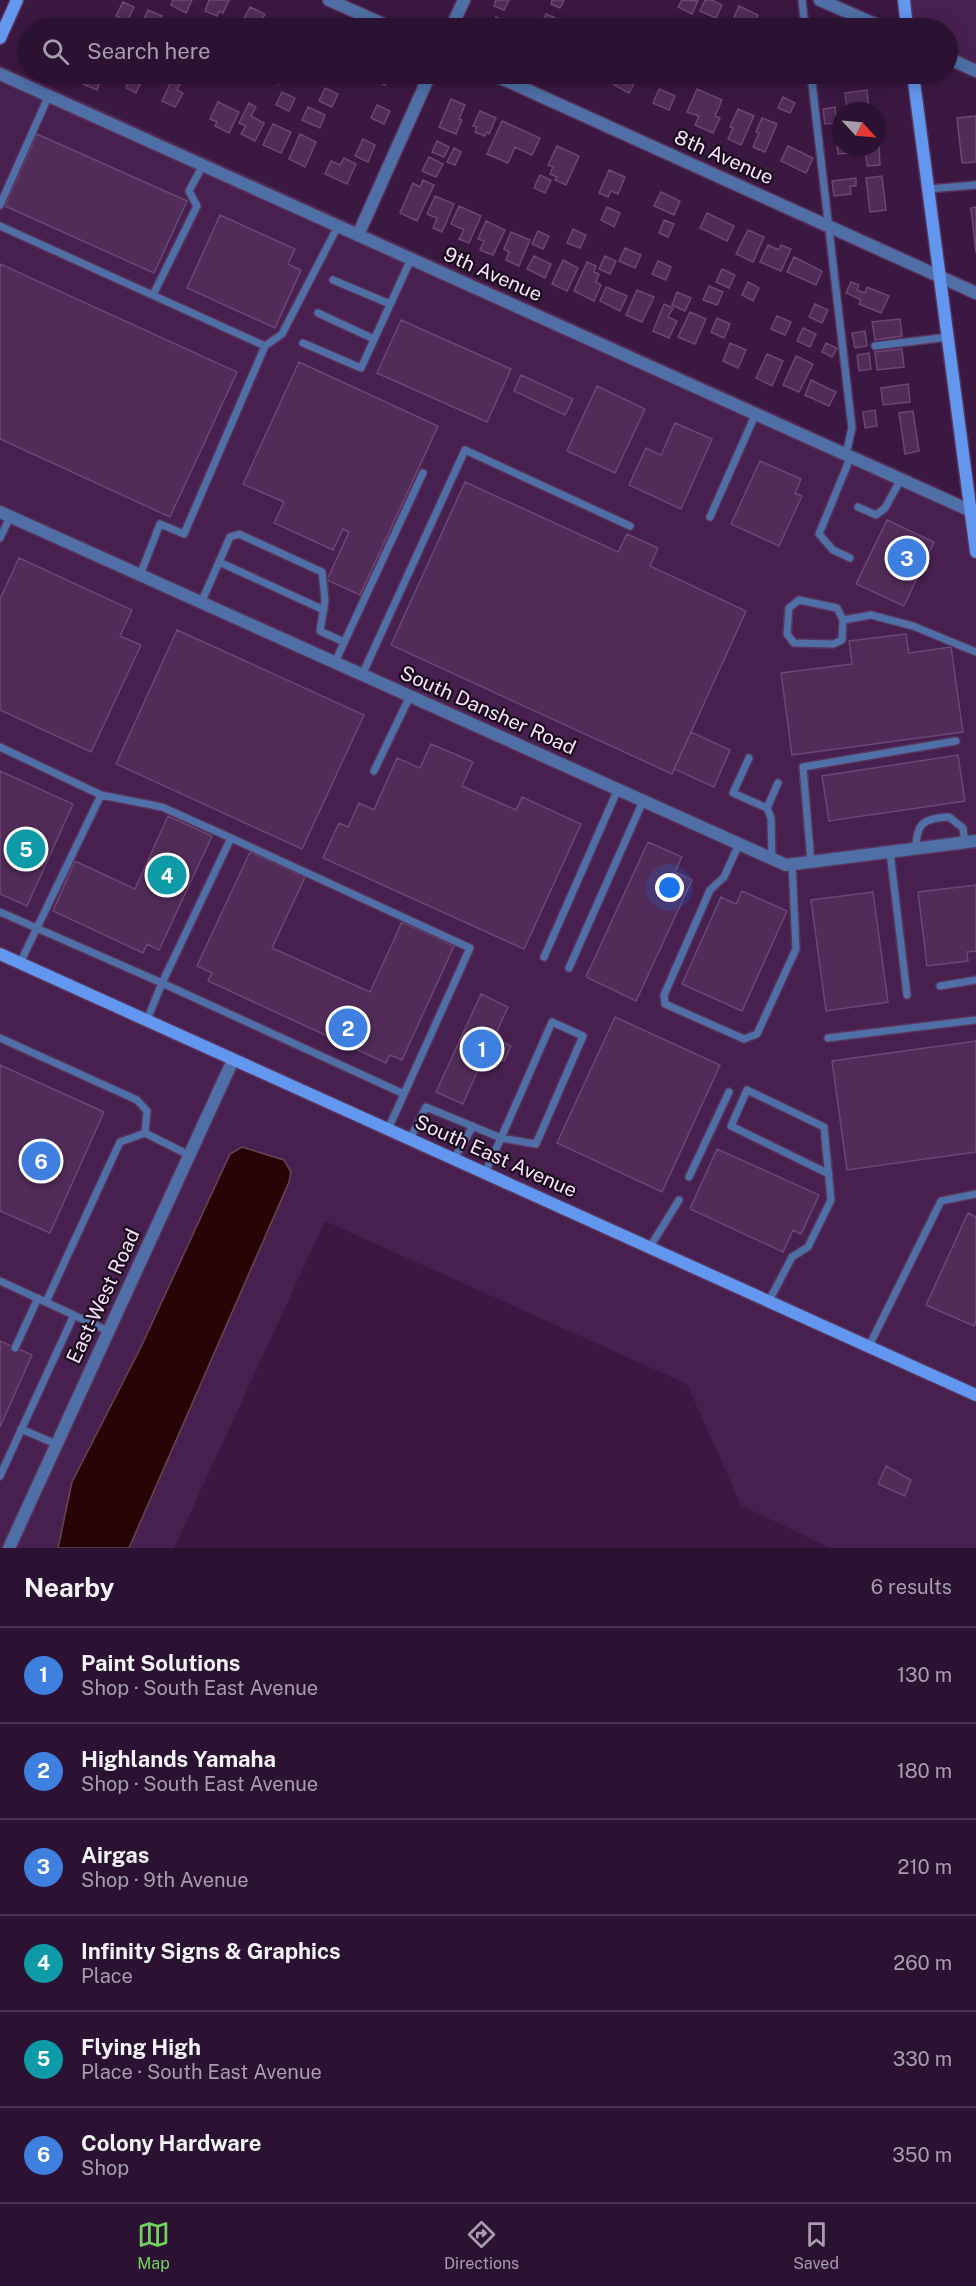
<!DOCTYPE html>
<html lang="en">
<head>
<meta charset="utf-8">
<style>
  body { margin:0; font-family:"Public Sans",sans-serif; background:#38203e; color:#f1f3f6 }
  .compass { position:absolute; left:832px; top:102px; width:54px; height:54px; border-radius:50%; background:#2c1232; box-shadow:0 3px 15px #0003; rotate:116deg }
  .you { position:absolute; left:670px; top:888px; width:21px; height:21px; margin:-15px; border:4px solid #fff; border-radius:50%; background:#1a73e8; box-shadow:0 0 0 9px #1a73e833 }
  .badge { display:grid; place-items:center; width:39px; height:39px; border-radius:50%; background:#71d35e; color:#fff; font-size:20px; font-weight:700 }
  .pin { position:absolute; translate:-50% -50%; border:3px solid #fff; box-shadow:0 2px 6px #0006 }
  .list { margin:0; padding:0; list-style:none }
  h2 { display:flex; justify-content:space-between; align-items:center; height:78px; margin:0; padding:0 24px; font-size:26px }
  h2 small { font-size:20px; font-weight:400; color:#a69eac }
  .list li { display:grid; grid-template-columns:39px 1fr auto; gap:18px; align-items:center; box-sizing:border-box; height:96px; padding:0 24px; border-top:2px solid #48324d }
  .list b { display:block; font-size:22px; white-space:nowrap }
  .list p { margin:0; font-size:20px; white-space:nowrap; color:#a69eac }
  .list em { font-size:20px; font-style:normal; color:#a69eac }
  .icon { flex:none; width:33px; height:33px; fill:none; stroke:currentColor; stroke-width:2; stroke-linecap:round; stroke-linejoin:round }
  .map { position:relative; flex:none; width:976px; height:1548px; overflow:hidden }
  .search { position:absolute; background:#2c1232; box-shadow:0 3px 15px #0003; left:18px; right:18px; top:18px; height:66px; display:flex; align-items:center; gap:15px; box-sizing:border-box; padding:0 21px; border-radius:33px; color:#a69eac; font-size:22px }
  .sheet { height:654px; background:#2c1232 }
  nav { display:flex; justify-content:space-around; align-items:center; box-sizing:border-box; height:84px; border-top:2px solid #48324d; background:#2c1232; font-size:16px; color:#a69eac }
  nav a { display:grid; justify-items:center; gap:3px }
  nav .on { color:#71d35e }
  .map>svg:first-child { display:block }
</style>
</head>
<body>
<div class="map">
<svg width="976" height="1548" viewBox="0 0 976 1548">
  <rect width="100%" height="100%" fill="#3b1842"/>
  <path fill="#482050" d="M910,0H976V65L948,51V28H914Z
    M0,64L936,486L976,512V1548H830L741,1505L687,1384L325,1221L174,1548H0Z"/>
  <path fill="#270406" stroke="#664750" stroke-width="1.5" d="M242,1147L284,1160L291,1172L289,1182L129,1548H58L72,1482L141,1347L230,1154Z"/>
  <path fill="#512c58" stroke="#6c4674" stroke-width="1.5" d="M173,0H192L186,13L171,5Z
    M209,0H229L223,13L219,11L217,16L205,11Z
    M496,0H509L504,10L494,6Z
    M552,0H562L564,1L560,8L551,4Z
    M682,0L698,1L692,14L678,7Z
    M705,0H712L722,5L716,18L700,11Z
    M123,2L134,7L127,21L116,16Z
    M739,6L758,15L752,28H736L730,26Z
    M250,7L265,14L258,28H239Z
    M148,10L162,16L156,28L142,23Z
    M546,14L562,21L559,28H539Z
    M496,17L512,24L510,28H491Z
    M69,20L84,27L83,28H64Z
    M173,22L187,28H171Z
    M88,74L102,77L97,90L83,84Z
    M109,74H145L136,93L126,88L129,81L119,76L115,83L107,79Z
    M211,74H227L223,83L210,77Z
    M262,74H284L279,84L261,76Z
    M370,74H390L385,85L368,77Z
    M620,74H646L641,83L636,80L629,93L614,85Z
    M172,80L180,84L177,90L183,93L175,107L162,101Z
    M325,88L338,94L332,107L319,101Z
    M659,89L675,96L669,110L653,103Z
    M697,89L722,100L715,116L720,118L713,133L695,125L699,116L687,112Z
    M867,90L869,111H847L845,93Z
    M282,92L295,98L289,111L276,105Z
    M783,97L795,103L790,113L778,108Z
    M451,99L465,105L459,119L462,120L456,134L439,127Z
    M218,102L239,112L229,133L215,126L217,122L210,119Z
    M249,103L256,107L251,116L264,123L255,141L241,134L246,126L239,123Z
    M377,105L390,111L384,124L371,118Z
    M308,107L325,115L320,128L302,120Z
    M835,107L837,123L825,124L823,109Z
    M738,109L754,116L741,145L728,139L733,128L730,127Z
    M480,111L496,118L489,134L487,132L485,136L475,132L477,127L473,126Z
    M976,116V162L962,163L957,118Z
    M762,118L777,124L765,152L753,147L759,133L756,132Z
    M502,121L540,138L532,155L515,147L508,163L487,154Z
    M273,124L291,132L281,153L263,145Z
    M37,134L187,201L154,273L5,206Z
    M300,134L316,142L305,167L289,159Z
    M363,139L375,145L368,162L355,156Z
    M437,141L449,147L444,157L432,152Z
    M557,146L579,156L566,185L555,180L557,177L550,174L553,167L548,165Z
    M788,146L813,158L806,173L781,161Z
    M879,146L880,165L867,166L865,147Z
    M837,147H849L850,153L838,154Z
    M454,148L461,152L455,165L447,162Z
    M429,157L443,164L436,177L422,171Z
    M344,158L356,164L347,184L325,174L331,161L340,165Z
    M609,170L625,177L618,194L611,191L608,197L599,193Z
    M540,175L551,180L545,193L534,188Z
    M882,176L886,210L870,212L866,178Z
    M856,178V186H850L851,194L834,196L832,181Z
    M423,180L434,185L417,221L400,213L413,183L420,187Z
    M661,192L680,201L674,215L654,206Z
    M435,196L454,204L442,232L433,228L437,218L427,214Z
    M459,206L481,216L469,243L459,239L464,230L451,224Z
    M607,207L620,213L614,227L601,220Z
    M976,207V253L971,208Z
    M707,213L734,226L727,241L700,228Z
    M220,215L295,249L288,264L301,270L275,328L187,288Z
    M664,220L674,224L668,237L659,233Z
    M486,221L505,230L493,255L480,250L484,241L478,239Z
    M573,229L586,235L580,248L567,243Z
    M748,230L764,237L753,262L736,254Z
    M538,231L549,236L543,249L532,244Z
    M511,232L530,240L519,266L506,260L509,252L504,249Z
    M768,245L779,250L781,245L791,249L781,271L760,262Z
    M625,248L641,255L635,268L619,261Z
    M534,256L551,264L545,278L527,269Z
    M605,256L616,261L610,274L599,269Z
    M794,257L822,271L816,285L787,272Z
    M563,260L578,268L567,291L552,284Z
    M658,261L671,267L666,280L652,274Z
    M587,262L596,266L594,272L599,274L596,282L601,285L594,301L574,291Z
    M0,264L237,372L170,517L0,439Z
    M722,269L735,275L729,288L716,282Z
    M748,282L759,288L753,301L742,295Z
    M851,282L859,285L857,290L865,293L867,287L889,296L881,313L859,304L861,300L846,293Z
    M709,286L723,292L717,305L703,300Z
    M606,287L627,296L620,311L600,301Z
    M637,290L654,297L642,322L626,315Z
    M677,292L691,298L685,311L672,305Z
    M664,304L673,308L668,317L677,321L669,338L653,331Z
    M815,304L828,310L822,323L809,317Z
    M690,312L706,319L695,344L678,337Z
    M777,316L791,322L785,335L771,329Z
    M717,318L730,324L724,338L711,332Z
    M900,319L902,336L875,340L872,322Z
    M401,320L511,369L487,422L377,373Z
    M803,328L816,334L810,347L797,341Z
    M865,331L867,346L855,348L852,333Z
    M730,343L746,350L738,368L723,361Z
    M826,343L837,348L832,357L822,352Z
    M902,349L904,367L877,370L875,352Z
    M869,353L871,369L859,371L857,355Z
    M767,354L783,361L772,386L756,378Z
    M796,356L813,364L799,392L783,385Z
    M299,362L438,426L360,595L327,580L349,532L343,529L333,550L274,523L284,502L243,484Z
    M521,375L573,399L565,415L514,391Z
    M811,380L836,392L829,406L805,395Z
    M908,384L910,402L883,405L881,388Z
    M597,386L645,409L615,473L567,451Z
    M875,410L877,426L865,428L863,412Z
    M913,411L919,451L905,454L899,413Z
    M675,423L712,439L681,509L629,485L646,448L661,455Z
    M760,461L801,479L795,493L802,496L779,546L731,524Z
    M465,482L618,552L627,534L658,548L650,566L746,611L672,774L391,645Z
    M887,520L934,542L904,606L856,584Z
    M19,558L132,610L120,636L141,645L91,752L0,710V599Z
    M177,630L364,715L302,849L116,764Z
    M906,634L909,653L951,647L963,732L792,755L781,673L852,664L849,641Z
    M691,732L730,750L714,787L674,769Z
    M431,744L473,762L462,786L516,810L522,797L581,824L524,949L323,858L339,823L348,827L359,803L374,810L397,758L420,768Z
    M958,755L965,801L829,821L822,776Z
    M0,771L73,804L27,906L0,894Z
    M168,816L212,836L159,950L147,944L143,953L53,911L75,861L135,889Z
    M648,842L682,857L675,872L692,880L636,1001L586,977Z
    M250,852L305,877L272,948L370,992L402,922L454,946L402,1060L390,1055L386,1063L208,981L212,973L197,966Z
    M976,885V951L967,952L968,961L927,966L918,892Z
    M742,891L787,911L742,1011L682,984L721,897L736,904Z
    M873,892L888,1002L826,1011L811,900Z
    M481,994L508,1007L494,1038L511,1046L504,1061L486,1052L463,1104L436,1092Z
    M615,1017L720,1065L662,1192L557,1143Z
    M976,1041V1152L847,1170L832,1061Z
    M0,1065L104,1112L50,1233L0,1211Z
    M717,1149L819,1195L801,1234L793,1230L783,1252L690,1209Z
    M968,1213L976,1217V1322L974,1326L926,1305Z
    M0,1341L32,1355L0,1427Z
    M886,1466L911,1480L905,1496L878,1484Z"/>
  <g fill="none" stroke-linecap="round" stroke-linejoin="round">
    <g stroke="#56345c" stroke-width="10">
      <path id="service" d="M802,0L805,28
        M811,74L852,428L846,454
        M928,189L976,185
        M0,205L49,95
        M0,226L265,346L184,534L160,524L140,575
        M333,280L390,304
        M153,295L197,206L189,191L203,165
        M318,313L374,339
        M303,343L361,368L411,259
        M265,346L282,334L338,226
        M875,346L948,337
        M858,507L876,515L885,508L901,479
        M710,517L756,413
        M0,538L10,517
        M850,558L833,550L819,534L851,456
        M219,562L324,610
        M799,600L837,608L843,620L842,640L833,644L794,643L787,634L789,608Z
        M201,603L230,537L239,534L322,572L325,600L320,631L344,642
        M843,620L871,615L913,626L976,652
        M335,662L423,473
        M362,675L465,450L630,526
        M0,747L101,795L162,807L231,838
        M749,758L733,793L767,808L771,818L772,859
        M374,771L410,696
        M767,808L778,783
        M739,844L724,877L710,890L664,995L665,1004L744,1039L757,1034L796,949L792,864
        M916,849C916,823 924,818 949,817L963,828L965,843
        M890,852L907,995
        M811,862L803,767L956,741
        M0,912L162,983L147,1020
        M544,957L618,789
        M20,963L101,795
        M569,968L643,801
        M940,986L976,980
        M552,1022L583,1036L536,1144L501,1138Z
        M0,1038L137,1100L147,1111L145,1133L189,1155
        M828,1038L976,1020
        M388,1129L404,1094L162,983L231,838L470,948L404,1094
        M410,1139L426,1107L501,1138L485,1173
        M454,1159L473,1126
        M689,1177L729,1092
        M650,1247L679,1200
        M0,1281L108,1331
        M769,1301L792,1257L808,1247L831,1200L824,1127L747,1090L731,1126L829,1174
        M46,1302L120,1142L145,1133
        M869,1346L941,1201L976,1194
        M15,1348L38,1298
        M21,1429L56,1444
        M0,1476L74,1315"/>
    </g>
    <g stroke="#56345c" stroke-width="15">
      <path id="minor" d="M329,0L392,28
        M820,0L884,28
        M451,28L464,0
        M948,58L976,71
        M0,74L971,511
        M492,74L976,293
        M358,235L430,74
        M0,512L786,865L976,841
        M9,1548L233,1060"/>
    </g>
    <g stroke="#56345c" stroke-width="15">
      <path id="secondary" d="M904,0L907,28
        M0,38L17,0
        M913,74L976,552
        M0,954L976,1395"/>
    </g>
    <use href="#service" stroke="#4f6fa6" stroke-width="7"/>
    <use href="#minor" stroke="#4f6fa6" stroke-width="12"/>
    <use href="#secondary" stroke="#6396ee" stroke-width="12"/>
  </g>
  <g text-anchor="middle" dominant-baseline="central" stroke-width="4.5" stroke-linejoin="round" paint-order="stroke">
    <g font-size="20" fill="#f9e3fd" stroke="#1a0b1d">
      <text transform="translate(724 157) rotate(24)">8th Avenue</text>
      <text transform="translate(493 274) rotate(24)">9th Avenue</text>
      <text transform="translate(488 710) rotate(24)">South Dansher Road</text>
      <text transform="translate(496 1156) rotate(24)">South East Avenue</text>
      <text transform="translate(103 1296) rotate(-65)">East-West Road</text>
    </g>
  </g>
</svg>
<svg class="compass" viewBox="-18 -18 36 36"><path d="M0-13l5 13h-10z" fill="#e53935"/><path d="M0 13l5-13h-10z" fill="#a69eac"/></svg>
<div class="you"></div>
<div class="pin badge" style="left:482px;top:1049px;background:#3f7fe0">1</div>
<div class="pin badge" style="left:348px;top:1028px;background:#3f7fe0">2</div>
<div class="pin badge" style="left:907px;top:558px;background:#3f7fe0">3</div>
<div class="pin badge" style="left:167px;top:875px;background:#0f9aa8">4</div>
<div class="pin badge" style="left:26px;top:849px;background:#0f9aa8">5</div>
<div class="pin badge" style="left:41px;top:1161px;background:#3f7fe0">6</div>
<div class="search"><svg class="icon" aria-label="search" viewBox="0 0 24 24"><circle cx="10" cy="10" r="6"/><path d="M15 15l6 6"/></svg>Search here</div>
</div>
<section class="sheet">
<h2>Nearby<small>6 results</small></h2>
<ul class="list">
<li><span class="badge" style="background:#3f7fe0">1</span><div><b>Paint Solutions</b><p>Shop · South East Avenue</p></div><em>130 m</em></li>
<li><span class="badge" style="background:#3f7fe0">2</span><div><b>Highlands Yamaha</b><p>Shop · South East Avenue</p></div><em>180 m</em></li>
<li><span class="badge" style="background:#3f7fe0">3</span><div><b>Airgas</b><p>Shop · 9th Avenue</p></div><em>210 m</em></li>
<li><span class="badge" style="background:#0f9aa8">4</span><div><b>Infinity Signs &amp; Graphics</b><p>Place</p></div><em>260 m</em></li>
<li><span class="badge" style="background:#0f9aa8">5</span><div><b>Flying High</b><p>Place · South East Avenue</p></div><em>330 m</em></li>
<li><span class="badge" style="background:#3f7fe0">6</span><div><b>Colony Hardware</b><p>Shop</p></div><em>350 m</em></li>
</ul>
</section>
<nav>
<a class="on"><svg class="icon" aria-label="map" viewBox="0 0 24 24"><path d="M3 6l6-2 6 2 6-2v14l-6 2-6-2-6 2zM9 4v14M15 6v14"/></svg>Map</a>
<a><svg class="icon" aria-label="directions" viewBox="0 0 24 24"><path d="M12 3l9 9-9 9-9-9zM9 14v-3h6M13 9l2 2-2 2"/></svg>Directions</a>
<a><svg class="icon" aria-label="saved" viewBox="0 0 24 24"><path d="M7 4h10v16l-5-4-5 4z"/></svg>Saved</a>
</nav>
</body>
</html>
